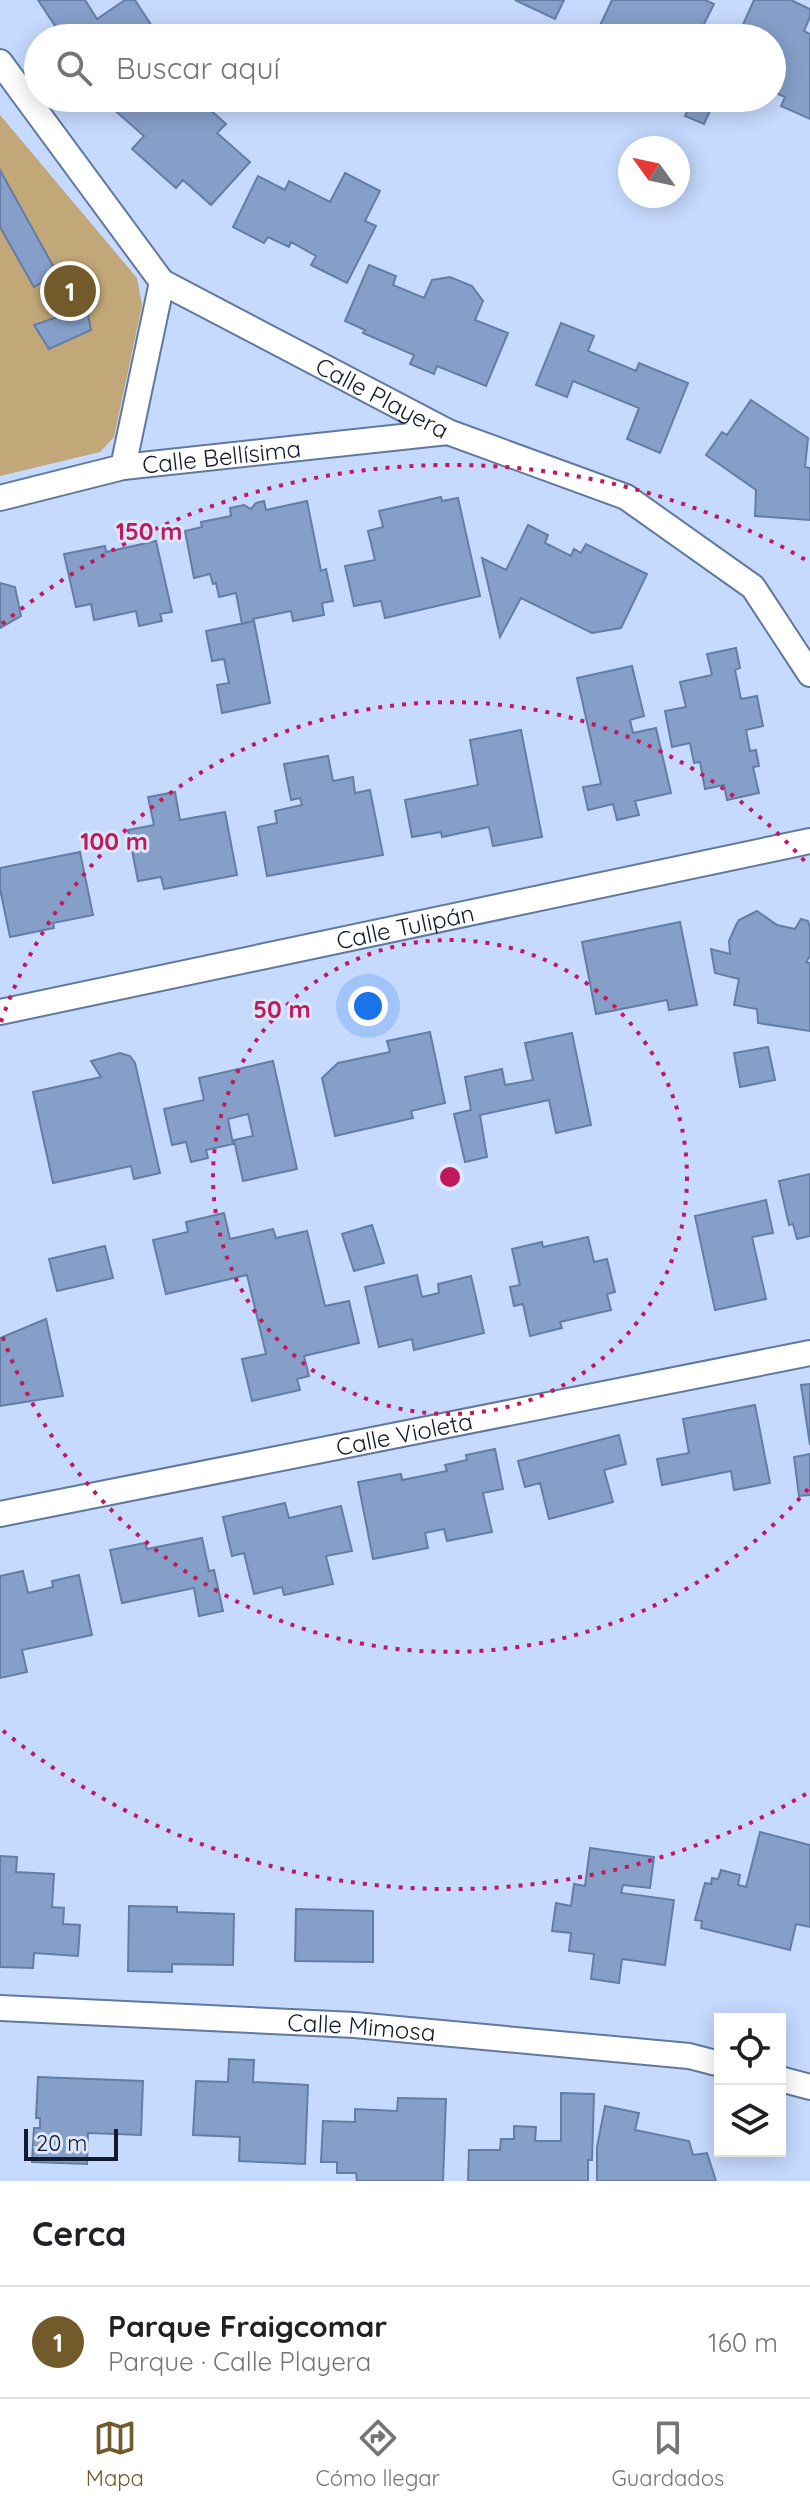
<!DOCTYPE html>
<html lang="es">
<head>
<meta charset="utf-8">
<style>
  body { margin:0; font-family:Quicksand,sans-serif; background:#f6f6f6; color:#202124 }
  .controls { position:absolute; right:24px; bottom:24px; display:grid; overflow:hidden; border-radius:0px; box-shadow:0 4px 20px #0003 }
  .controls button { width:72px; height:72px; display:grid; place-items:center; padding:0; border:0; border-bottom:2px solid #e0e0e0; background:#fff; color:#202124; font:40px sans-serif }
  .compass { position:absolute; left:618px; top:136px; width:72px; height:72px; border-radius:50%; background:#fff; box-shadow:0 4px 20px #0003; rotate:303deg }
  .scale { position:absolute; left:24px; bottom:20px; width:94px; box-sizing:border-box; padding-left:8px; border:4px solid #121b2b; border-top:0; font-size:22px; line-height:28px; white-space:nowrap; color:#121b2b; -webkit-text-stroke:6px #dce7f9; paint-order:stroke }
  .you { position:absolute; left:368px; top:1006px; width:28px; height:28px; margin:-20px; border:6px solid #fff; border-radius:50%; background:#1a73e8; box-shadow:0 0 0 12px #1a73e833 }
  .badge { display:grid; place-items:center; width:52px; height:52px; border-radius:50%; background:#735a2b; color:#fff; font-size:26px; font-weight:700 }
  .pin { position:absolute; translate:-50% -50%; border:4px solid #fff; box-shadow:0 2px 8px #0006 }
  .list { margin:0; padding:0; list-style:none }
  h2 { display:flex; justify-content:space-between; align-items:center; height:104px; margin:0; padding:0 32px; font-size:34px }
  h2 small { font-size:26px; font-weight:400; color:#757577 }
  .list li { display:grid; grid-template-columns:52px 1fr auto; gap:24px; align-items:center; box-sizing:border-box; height:112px; padding:0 32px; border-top:2px solid #e0e0e0 }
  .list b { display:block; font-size:30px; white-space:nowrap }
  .list p { margin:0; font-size:26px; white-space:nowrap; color:#757577 }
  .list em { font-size:26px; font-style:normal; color:#757577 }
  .icon { flex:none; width:44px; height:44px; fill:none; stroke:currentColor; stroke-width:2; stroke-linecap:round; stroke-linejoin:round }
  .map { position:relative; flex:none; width:810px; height:2181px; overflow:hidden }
  .search { position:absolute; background:#fff; box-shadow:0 4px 20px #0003; left:24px; right:24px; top:24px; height:88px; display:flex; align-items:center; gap:20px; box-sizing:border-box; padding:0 28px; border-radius:44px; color:#757577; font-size:30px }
  .sheet { height:216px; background:#fff }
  nav { display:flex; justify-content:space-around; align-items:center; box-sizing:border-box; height:112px; border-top:2px solid #e0e0e0; background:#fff; font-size:22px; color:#757577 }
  nav a { display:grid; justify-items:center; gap:4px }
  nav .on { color:#735a2b }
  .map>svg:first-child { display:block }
</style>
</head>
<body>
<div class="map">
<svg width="810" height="2181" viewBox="0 0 810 2181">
  <rect width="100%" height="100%" fill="#c5dafe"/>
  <path fill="#c2a778" d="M0,115L137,278L142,305L114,437L100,452L0,476Z"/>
  <path fill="#869fc9" stroke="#657da5" stroke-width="2" d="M38,0H85L97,19L125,0H135L155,31L145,38H63Z
    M515,0H564L555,19Z
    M612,0H705L714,4L697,38H594Z
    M754,0H791L810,9V17L804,31L810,34V119L781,106L785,97L772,91V38H737Z
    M122,98H197L226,124L217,133L250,162L211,205L183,180L176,188L132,149L144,136L112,108Z
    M693,98H716L704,124L685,116Z
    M0,170L57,273L34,287L0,227Z
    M345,173L380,191L365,221L376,226L347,283L311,265L316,256L291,242L289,247L268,237L264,243L233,227L258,176L285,190L289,181L330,202Z
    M369,265L396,276L393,285L424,298L432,280L450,277L472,286L483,301L475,320L508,333L486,386L437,366L434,374L410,364L414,355L363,333L365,330L345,321Z
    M84,295L91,330L49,349L34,325L66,314L62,301Z
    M561,323L594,336L588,351L636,371L639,363L688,383L660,453L627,439L639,408L573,381L567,397L536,385Z
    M751,400L808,438L805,467L810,468V520L755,516L756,490L706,455L722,432L727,435Z
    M441,497L442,501L458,498L480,596L385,618L381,601L354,606L345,566L375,560L368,531L383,527L379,511Z
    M264,501L266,510L307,501L321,571L326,569L333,601L322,603L324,615L293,621L291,611L253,619L254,621L242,624L236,593L219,597L216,583L213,584L210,574L194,578L185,531L202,527L201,522L231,516L230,508L244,505L251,509L256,503Z
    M528,525L548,535L545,543L571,556L574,549L581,553L586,544L647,574L621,628L592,633L521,598L500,637L482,558L506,570Z
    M156,541L172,612L160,614L162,621L139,626L136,611L94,620L91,604L76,607L64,554L105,546L106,552Z
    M0,583L15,587L21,616L0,628Z
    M254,621L270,703L222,713L217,685L229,683L224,659L212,661L206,631Z
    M736,648L740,668L735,670L741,699L757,696L763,726L746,730L750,751L756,750L759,766L753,767L759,793L727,800L724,785L705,789L700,762L694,763L690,743L672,747L665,711L686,707L680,682L712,675L707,654Z
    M632,666L644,716L630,720L633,733L656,728L671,793L635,801L639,815L617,820L613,804L588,810L583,787L601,784L577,678Z
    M521,730L542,837L493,846L489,827L442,837L441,832L412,837L405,800L478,785L470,740Z
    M328,756L333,781L353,777L355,793L370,790L383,855L267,876L258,827L277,823L275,811L302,805L300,798L291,800L284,764Z
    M175,792L180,820L225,812L237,875L164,889L161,877L138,881L128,830L154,825L148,797Z
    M80,852L93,915L53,923L54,928L10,937L0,889V868Z
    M757,911L777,925L795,929L801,919L808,921L810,928V956L806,962L810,963V1031L758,1023L757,1009L734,1005L739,979L715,973L711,949L730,954L729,941L736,925L739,920Z
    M680,922L697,1005L669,1010L667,1000L596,1014L582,942Z
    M430,1032L445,1103L411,1111L413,1118L335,1136L322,1078L338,1063L390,1052L387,1041Z
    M572,1033L591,1125L556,1133L549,1100L480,1115L487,1157L465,1162L454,1114L471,1110L465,1077L502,1069L505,1085L533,1080L525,1043Z
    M768,1047L775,1080L740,1087L734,1053Z
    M120,1053L130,1056L135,1063L160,1173L134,1179L131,1166L53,1183L33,1092L101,1077L91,1061Z
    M273,1061L297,1169L243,1181L234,1140L253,1136L248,1114L228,1119L233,1144L206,1150L208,1158L191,1162L186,1142L172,1145L164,1109L204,1100L199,1078Z
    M810,1174V1236L797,1239L793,1224L789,1225L779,1181Z
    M766,1200L773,1233L752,1237L766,1299L715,1310L695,1216Z
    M224,1213L230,1239L273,1229L276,1238L307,1231L325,1306L349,1301L359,1343L304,1356L309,1376L297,1379L300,1390L252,1401L242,1359L266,1354L247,1275L166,1294L153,1240L188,1232L186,1222Z
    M372,1225L384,1263L354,1271L342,1234Z
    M588,1237L594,1262L607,1259L615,1292L607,1294L611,1310L560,1322L562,1328L530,1336L523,1304L514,1306L510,1287L520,1285L512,1249L542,1242L543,1247Z
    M105,1246L113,1278L57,1291L49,1259Z
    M417,1275L422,1297L439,1293L438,1284L471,1276L484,1333L414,1350L412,1339L379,1347L365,1287Z
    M46,1319L63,1396L0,1406V1338Z
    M810,1384V1445L801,1385Z
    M755,1405L770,1483L734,1490L731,1471L662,1485L657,1459L689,1453L683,1419Z
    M619,1435L626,1464L604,1470L613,1502L549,1519L540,1483L525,1487L518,1461Z
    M495,1449L503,1489L483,1493L492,1532L447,1541L444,1529L425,1533L428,1548L373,1559L358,1482L401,1474L402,1480L447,1471L445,1465L467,1460L466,1455Z
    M810,1454V1495L799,1496L794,1457Z
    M285,1503L289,1518L341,1506L352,1551L326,1556L333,1584L284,1595L282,1587L254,1594L244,1553L232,1556L223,1517Z
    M202,1538L209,1571L214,1570L223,1611L199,1616L194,1588L122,1603L110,1550L145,1543L147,1549Z
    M23,1571L28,1593L53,1587L52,1581L79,1575L92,1635L22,1650L27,1672L0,1678V1576Z
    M760,1832L810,1845V1927L796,1924L790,1950L701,1928L702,1921L695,1920L705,1883L711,1884L712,1878L718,1879L721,1870L740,1875L738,1885L746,1887Z
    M590,1848L654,1857L650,1888L623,1885L621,1893L674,1900L665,1965L622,1959L619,1983L591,1979L594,1954L569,1951L571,1933L552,1931L556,1903L571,1906L574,1884L585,1886Z
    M0,1856L17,1857L16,1872L54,1874L52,1907L64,1908L63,1924L80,1925L78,1956L34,1953L33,1968L0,1967Z
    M129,1906L177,1907V1912L234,1914L233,1965L172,1964V1972L128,1971Z
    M296,1909L373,1911V1962L295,1961Z
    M229,2059L254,2060L253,2082L308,2085L305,2164L239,2161L240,2137L193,2135L196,2081L228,2082Z
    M38,2077L143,2081L141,2135L88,2133L87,2164L32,2162L34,2128H40V2118H36Z
    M561,2093L594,2094L592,2160H588V2181H468L469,2150H500L501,2139H514V2126L536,2127L535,2141H561Z
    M398,2098L446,2099L443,2181H357L356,2173H337V2162H321L323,2121L355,2122V2109L397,2111Z
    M605,2106L639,2113L635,2130L689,2141L693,2155L707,2153L716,2181H597V2147Z"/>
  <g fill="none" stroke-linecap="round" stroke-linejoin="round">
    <g stroke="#6178a0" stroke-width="28">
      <g id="minor">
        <path id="s1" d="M0,62L162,282L448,432L626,497L753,587L810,674"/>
        <path d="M123,467L162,282"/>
        <path id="s2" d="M0,498L123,467L448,432"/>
        <path id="s3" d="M0,1012L810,841"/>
        <path id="s4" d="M0,1514L810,1353"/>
        <path id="s5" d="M0,2008L355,2025L689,2056L720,2064"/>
        <path d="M780,2079L810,2087"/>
      </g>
    </g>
    <use href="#minor" stroke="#fff" stroke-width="24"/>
  </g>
  <g fill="none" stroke="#c2185b" stroke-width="4" stroke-dasharray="4 8">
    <circle cx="450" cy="1177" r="237"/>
    <path d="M808 1489A475 475 0 0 1 1 1332M1 1022A475 475 0 0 1 808 865"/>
    <path d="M806 1794A712 712 0 0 1 2 1730M2 624A712 712 0 0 1 806 560"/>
  </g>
  <g text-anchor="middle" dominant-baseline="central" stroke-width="6" stroke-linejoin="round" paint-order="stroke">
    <g font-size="24" fill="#121b2b" stroke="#dce7f9">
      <text stroke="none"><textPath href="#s1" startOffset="522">Calle Playera</textPath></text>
      <text stroke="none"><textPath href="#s2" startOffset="226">Calle Bellísima</textPath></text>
      <text stroke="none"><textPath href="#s3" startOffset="414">Calle Tulipán</textPath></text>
      <text stroke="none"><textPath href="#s4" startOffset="412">Calle Violeta</textPath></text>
      <text stroke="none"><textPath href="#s5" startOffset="362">Calle Mimosa</textPath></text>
    </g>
  </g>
  <circle cx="450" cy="1177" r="12" fill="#c2185b" stroke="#dce7f9" stroke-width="4"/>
  <g font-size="24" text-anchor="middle" font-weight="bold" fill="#c2185b" stroke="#dce7f9" stroke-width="6" stroke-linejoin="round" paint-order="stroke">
    <text x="149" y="540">150 m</text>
    <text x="114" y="850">100 m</text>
    <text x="282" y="1018">50 m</text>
  </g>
</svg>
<div class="controls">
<button><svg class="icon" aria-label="locate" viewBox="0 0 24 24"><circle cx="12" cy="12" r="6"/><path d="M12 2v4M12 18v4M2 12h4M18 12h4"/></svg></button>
<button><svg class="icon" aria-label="layers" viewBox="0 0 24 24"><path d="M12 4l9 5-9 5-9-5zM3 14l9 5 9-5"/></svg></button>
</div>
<svg class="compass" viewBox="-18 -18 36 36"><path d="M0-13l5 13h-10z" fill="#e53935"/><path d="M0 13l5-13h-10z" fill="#757577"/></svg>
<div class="scale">20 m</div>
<div class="you"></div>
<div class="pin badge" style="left:70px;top:291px">1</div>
<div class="search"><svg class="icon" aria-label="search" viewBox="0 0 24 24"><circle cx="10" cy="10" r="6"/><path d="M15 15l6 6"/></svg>Buscar aquí</div>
</div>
<section class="sheet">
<h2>Cerca<small></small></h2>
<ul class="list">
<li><span class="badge">1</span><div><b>Parque Fraigcomar</b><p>Parque · Calle Playera</p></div><em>160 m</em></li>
</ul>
</section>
<nav>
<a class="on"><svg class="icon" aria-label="map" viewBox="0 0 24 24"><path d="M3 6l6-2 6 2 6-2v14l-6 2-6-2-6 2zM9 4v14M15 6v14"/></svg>Mapa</a>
<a><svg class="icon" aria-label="directions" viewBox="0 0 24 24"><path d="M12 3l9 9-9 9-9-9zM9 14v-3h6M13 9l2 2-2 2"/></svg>Cómo llegar</a>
<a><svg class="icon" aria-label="saved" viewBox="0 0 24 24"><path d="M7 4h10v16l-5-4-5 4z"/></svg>Guardados</a>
</nav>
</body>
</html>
